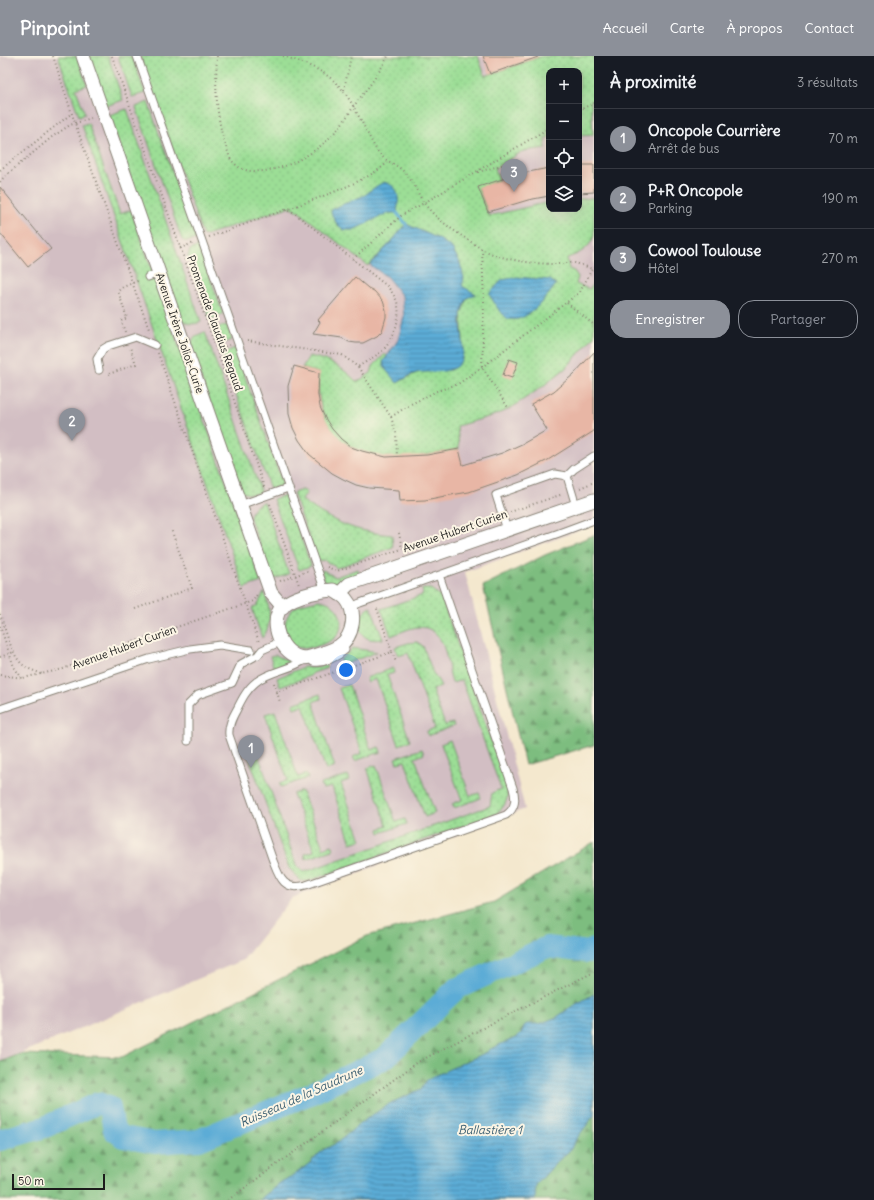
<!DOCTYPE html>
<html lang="fr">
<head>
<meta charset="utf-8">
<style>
  body { margin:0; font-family:Delius,sans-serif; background:#242831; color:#f1f3f6 }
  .controls { position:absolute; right:12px; top:12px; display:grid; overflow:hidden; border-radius:8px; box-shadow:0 4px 16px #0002 }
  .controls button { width:36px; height:36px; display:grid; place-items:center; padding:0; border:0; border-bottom:1px solid #363941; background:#171b24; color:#f1f3f6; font:20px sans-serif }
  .scale { position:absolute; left:12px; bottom:10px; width:93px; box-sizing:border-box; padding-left:4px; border:2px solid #1c1c1c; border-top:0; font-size:11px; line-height:14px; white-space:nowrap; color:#1c1c1c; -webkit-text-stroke:3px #fcf5e5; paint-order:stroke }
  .you { position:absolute; left:346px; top:614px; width:14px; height:14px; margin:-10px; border:3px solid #fff; border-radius:50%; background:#1a73e8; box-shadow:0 0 0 6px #1a73e833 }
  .badge { display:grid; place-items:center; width:26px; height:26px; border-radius:50%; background:#8c9099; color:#fff; font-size:13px; font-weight:700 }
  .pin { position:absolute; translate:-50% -33px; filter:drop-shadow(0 1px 2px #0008) }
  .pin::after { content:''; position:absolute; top:21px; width:14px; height:12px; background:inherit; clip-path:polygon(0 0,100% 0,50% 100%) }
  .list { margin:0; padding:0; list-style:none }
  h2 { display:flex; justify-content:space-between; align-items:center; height:52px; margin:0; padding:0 16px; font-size:17px }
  h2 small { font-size:13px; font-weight:400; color:#9ea1a6 }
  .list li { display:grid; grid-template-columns:26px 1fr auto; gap:12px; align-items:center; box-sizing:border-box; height:60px; padding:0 16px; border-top:1px solid #363941 }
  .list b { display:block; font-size:15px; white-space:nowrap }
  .list p { margin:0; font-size:13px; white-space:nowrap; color:#9ea1a6 }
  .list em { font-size:13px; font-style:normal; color:#9ea1a6 }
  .actions { display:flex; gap:8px; padding:12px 16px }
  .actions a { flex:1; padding:9px 0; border:1px solid #8c9099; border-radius:16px; text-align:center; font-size:14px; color:#8c9099 }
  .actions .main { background:#8c9099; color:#fff }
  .icon { flex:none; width:22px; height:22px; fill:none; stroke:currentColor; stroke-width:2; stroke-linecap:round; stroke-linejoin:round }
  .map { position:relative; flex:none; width:594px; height:1144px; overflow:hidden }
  header { display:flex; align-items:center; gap:24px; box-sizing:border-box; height:56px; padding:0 20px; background:#8c9099; color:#fff }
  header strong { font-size:19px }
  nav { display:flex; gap:22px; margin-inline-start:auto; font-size:14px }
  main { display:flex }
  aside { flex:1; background:#171b24 }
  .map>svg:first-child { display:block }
</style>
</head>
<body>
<header>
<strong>Pinpoint</strong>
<nav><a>Accueil</a><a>Carte</a><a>À propos</a><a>Contact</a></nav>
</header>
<main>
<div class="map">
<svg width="594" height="1144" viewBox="0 0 594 1144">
  <defs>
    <pattern id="grass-dots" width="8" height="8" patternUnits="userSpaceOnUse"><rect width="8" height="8" fill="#9cde96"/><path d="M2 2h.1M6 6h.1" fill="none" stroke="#86be81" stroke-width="1.8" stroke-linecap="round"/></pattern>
    <pattern id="forest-firs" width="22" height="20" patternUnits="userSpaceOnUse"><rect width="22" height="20" fill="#7dbd7f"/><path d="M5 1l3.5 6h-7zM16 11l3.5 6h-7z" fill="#669967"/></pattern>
    <pattern id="water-rules" width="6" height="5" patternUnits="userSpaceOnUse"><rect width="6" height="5" fill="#5cacd6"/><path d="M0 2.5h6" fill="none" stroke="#4b8bad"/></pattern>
  </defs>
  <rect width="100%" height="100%" fill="#fcf5e5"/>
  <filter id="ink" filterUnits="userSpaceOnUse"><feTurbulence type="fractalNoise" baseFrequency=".025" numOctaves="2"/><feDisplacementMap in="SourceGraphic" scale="8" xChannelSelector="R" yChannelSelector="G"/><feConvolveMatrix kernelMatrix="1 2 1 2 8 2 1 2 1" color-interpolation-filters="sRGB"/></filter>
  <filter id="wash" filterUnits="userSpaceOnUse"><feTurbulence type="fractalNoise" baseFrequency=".012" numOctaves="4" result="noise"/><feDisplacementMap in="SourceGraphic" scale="16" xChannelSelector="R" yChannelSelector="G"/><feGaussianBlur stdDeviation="0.9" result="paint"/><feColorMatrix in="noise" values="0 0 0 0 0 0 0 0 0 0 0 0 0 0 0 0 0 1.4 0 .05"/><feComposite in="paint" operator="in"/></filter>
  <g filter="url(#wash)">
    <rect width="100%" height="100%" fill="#f4e8ce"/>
    <path fill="#d2bec3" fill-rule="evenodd" d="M0,0H594V469L465,516L525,753L292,842L243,904L0,1006ZM549,15H579V153H549Z"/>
    <path fill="url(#grass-dots)" stroke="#5c7d59" d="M58,0H77L87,29L76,33L85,58L79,60Z
      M88,0H108L123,44L106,50Z
      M118,0H132L145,37L132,41Z
      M140,0H478L485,20L542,0H594V44L591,45L593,79L579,80V15H549V82H545L546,92L523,95L495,112L499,124L478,132L489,160L549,146V153H579V143L594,142V180C589,193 579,198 567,202L569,213L574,215L578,221L576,228L590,233L594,225V280L567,311L542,331L509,353L495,359L457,370L459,393C436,398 410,403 386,401C381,401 376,399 371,398C330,388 315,356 319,317L302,312L309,300C330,304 342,311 357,326L371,317L373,310L385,298L387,300L383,306L397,327L416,317L462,304L463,282L461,259L467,242L461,230L460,207L452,192L439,183L406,168L392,185L368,210L294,152L288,151L203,180Z
      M148,46L196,183C192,184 187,187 182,184L136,51Z
      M127,53L201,266C193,269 188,269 180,263L109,59Z
      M88,67L120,158L131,154L261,526L244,532L82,69Z
      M199,190L223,258L210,263L188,200L190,194Z
      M227,269L232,284L222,287L217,283L213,273Z
      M205,276L261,436C253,439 248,439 241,435L190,291C192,282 197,279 205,276Z
      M235,292L283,429L270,433L223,302L226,296Z
      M302,434L307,436L302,444C332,466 355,476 392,479L393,491L337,512L324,504L318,506L293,437Z
      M286,439L311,510L299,514L273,443Z
      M264,446L289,518L272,524L250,462C251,453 256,449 264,446Z
      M358,513L360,518L330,529L325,525L321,515L323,514L335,521Z
      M422,533H431L441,541L507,730C509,742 506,750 496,758L308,825H301L289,812L246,693L255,689L297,811L304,816L490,750L492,737L501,733L462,624L452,627C446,607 447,570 418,571C409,572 399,577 391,580L381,553L423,539Z
      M264,536C270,550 273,569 262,582L252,552L257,550Z
      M319,544C325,545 329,546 333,550C344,558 344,577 332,584C327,587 320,589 315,591C309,592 302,593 297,591C280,585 282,563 293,553C301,547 310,546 319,544Z
      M371,551L383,583C378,584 371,584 367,582C353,574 359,556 371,551Z
      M417,586L423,590L433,617L439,626L441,631L432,634L445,669L453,667L454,670L428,680L427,675L435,672L408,597L398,600L395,591L408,587Z
      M353,592L377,596L342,609L340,604Z
      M276,599L292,607L274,613L270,600Z
      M325,609L327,612L313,617L310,620L280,631L277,622L304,611L314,612Z
      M393,612L394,617L387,619L410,685L399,689L376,623L368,626L366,622Z
      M349,629L371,694L379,691L381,696L355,705L353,701L362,697L339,632Z
      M320,638L321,643L313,646L335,711L326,714L303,649L294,652L293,648Z
      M275,655L298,721L306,718L308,722L281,731L279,727L288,724L265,658Z
      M450,684L470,740L479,737L481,742L454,752L452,748L462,744L441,688Z
      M422,693L424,698L415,702L435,757L425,761L405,705L397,707L395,702Z
      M376,709L396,766L405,763L407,768L380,777L379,773L387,770L367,712Z
      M348,719L350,724L341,727L361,784L351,787L332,731L323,733L321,728Z
      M302,735L323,792L332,789L333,794L306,803L305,798L314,795L293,738Z"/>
    <path fill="url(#forest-firs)" stroke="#4c6c4e" d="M594,479V689L525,709L483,530L545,499Z
      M594,786V1144H0V1006L20,998L122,1001L367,880L494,846Z"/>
    <path fill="url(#water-rules)" stroke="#3c6479" d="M384,126C401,131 399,142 397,157H388L353,174H344L337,168L331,157L332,153L365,139L375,131Z
      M406,168L439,183L452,192L460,207L464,222L462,230L476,238L467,242C465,247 461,254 461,260C459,277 473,307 449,314C438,317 425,315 416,317C409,319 403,324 397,327L386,314L383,306L398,284L404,261L402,240L387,221L370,209L392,185Z
      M517,221L550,224L556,228C549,239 531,260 518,263C515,264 511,263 508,263L500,256L489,238L502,224Z
      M594,938V1059C589,1067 572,1087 571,1093L556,1107L536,1129L535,1144H259L281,1126L294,1119L310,1107L323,1094L337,1087L363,1065L389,1048L421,1033L427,1024L432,1021L487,996C496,987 515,986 522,976C523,974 523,972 524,970L527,968H539L557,961L571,951Z"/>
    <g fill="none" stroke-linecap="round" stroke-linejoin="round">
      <path stroke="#5cacd6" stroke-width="3.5" d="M397,157L406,168"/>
      <path stroke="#5cacd6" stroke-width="22" d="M0,1084L45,1071L98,1047L110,1052L114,1074L123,1081L155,1087L199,1084L312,1037L385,1002L456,933L547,891L588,896L594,893"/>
    </g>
    <g id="blocks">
      <path fill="#e8b6a5" d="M483,0H538V1L490,18Z
        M579,109H594V136L579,137Z
        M549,112V140L528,144L488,156L478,131L518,118Z
        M0,131L51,193L28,211L0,177Z
        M355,221L368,232L374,235L383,245L386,254V261L382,275L377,280L363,287H356L349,286L342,282L313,278L320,266L318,264Z
        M594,296V375L548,404L518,419L469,436L445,440L425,444L400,445L399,434L369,432L356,429L343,423L332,417L309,398L299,384L293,372L289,358L288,330L294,310L319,317L318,339L320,351L325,362L332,373L341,383L351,391L362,395L386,401L427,399L459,393L463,409L502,397L524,387L547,374L531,348L554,335L574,318Z
        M509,303L518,306L512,322L503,319Z"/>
    </g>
  </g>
  <g filter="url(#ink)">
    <use href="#blocks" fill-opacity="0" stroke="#888275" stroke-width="1"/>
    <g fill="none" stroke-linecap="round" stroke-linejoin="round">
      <g stroke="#888275" stroke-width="9">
        <path id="service" d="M137,0L325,535
          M148,221L159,217
          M99,314L97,303L103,293L108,290L136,281L155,289
          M240,449L288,432
          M576,450L567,420L574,413L594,400
          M507,474L496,439L555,418L567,420
          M351,551L360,547L559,477L594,464
          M258,599L262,594L280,586
          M310,601L313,606C324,608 337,601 345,594L344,586
          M306,603C291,614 269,615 256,626C247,633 242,643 237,653C232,662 228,670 229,679L272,802C279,820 283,836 306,829L506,759C516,752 516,743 513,732L439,519
          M0,653L149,603L190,593L220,589L251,594
          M188,685V649L198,639L232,627L241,608L254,601"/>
      </g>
      <g stroke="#888275" stroke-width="15">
        <path id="minor" d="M83,0L271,537L283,551
          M333,534C337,537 343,539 346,543C357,556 354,580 339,590C331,595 320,598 310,601C289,607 270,577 278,557C284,541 318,535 333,534Z
          M339,538L349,528L594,444"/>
      </g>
      <path stroke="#888275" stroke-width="2" stroke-dasharray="1 3" stroke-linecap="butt" d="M53,0L75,67L150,276
        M112,0L208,269L264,431
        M217,0C215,31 216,67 228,96C229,99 230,104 233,106C241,115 252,116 264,115C290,112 317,96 334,77C342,69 348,59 354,50C366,34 379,18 388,0
        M283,0C322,13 339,21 358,59C365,71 370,84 378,96C385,106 397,108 404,116C413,124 417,137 424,147C438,166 461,179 480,192C500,204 533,208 557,208C562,208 569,206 575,207C580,208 587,211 592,213
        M344,34L351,0
        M579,54L594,47
        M0,114L72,57
        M478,116L519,104
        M0,126L4,121L52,81L70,69L91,62
        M286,154C314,143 368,126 388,106
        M209,181L285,154L293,156L387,230C391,235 395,240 397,246C402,261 393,285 382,295C375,301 365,306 358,311
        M180,192L194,187
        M482,193L484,246L482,311L509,353
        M353,203L402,159L424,147L549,72
        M567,247L594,269
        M125,276L121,265L127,262L118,235L123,231L140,224
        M247,285L342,299L358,311L391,361L396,377L397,401
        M217,293L229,289
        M158,297L259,586
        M109,318L136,308L130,291
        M391,361L411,348L437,335L458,328L482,311L580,236L592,213L594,212
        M580,432L594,426
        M270,448L299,529
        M510,456L563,438
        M399,477L402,493
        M327,511L337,515L493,462
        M280,525L308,515
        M135,553L192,532L171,473
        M0,558C5,572 11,598 22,608C27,613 35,615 42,618
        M0,570L14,611L22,622
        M124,589L128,600
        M392,596L396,606
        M0,601L14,596
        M0,619L23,622L63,613L124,589L253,545L258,537
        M274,627L277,636L392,596L376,550
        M277,636L280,646
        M228,1144L418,1006L500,963L594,916"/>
      <use href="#service" stroke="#fff" stroke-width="7"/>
      <use href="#minor" stroke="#fff" stroke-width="13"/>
    </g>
  </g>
  <g text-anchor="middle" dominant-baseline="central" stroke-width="4" stroke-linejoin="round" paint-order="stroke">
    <g font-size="11" fill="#1c1c1c" stroke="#fcf5e5">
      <text transform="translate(215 267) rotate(70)">Promenade Claudius Regaud</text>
      <text transform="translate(180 277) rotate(71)">Avenue Irène Joliot-Curie</text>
      <text transform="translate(455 475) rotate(-19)">Avenue Hubert Curien</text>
      <text transform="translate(124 591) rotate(-20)">Avenue Hubert Curien</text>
    </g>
    <g font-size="12" font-style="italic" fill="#395d70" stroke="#fcf5e5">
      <text transform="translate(301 1040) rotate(-24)">Ruisseau de la Saudrune</text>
      <text x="490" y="1073">Ballastière 1</text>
    </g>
  </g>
</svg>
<div class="controls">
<button>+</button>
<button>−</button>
<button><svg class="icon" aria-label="locate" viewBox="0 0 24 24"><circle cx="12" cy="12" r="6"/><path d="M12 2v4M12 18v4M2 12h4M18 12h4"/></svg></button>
<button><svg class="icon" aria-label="layers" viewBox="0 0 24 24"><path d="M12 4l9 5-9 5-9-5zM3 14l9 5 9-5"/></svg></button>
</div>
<div class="scale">50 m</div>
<div class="you"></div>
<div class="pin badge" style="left:251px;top:712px">1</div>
<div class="pin badge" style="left:72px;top:385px">2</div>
<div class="pin badge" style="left:514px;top:136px">3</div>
</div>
<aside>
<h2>À proximité<small>3 résultats</small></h2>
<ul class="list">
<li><span class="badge">1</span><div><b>Oncopole Courrière</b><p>Arrêt de bus</p></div><em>70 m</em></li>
<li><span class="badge">2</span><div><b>P+R Oncopole</b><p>Parking</p></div><em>190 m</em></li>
<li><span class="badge">3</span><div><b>Cowool Toulouse</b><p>Hôtel</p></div><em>270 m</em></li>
</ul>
<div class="actions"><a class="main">Enregistrer</a><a>Partager</a></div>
</aside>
</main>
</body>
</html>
